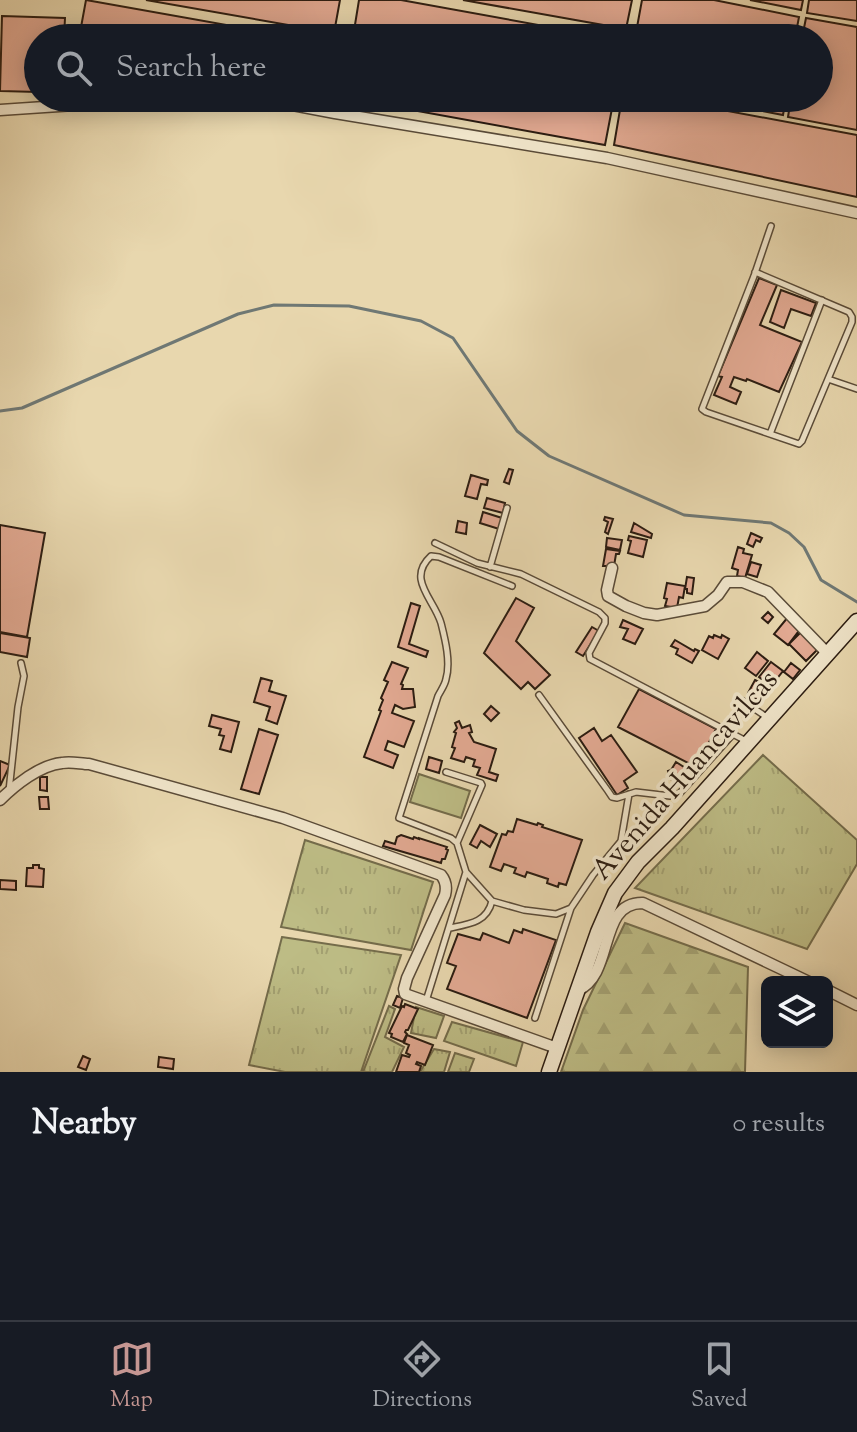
<!DOCTYPE html>
<html lang="en">
<head>
<meta charset="utf-8">
<style>
  body { margin:0; font-family:"Sorts Mill Goudy",serif; background:#20242c; color:#f1f3f6 }
  .controls { position:absolute; right:24px; bottom:24px; display:grid; overflow:hidden; border-radius:12px; box-shadow:0 4px 20px #0003 }
  .controls button { width:72px; height:72px; display:grid; place-items:center; padding:0; border:0; border-bottom:2px solid #363941; background:#171b24; color:#f1f3f6; font:40px sans-serif }
  .list { margin:0; padding:0; list-style:none }
  h2 { display:flex; justify-content:space-between; align-items:center; height:104px; margin:0; padding:0 32px; font-size:34px }
  h2 small { font-size:26px; font-weight:400; color:#9ea1a6 }
  .icon { flex:none; width:44px; height:44px; fill:none; stroke:currentColor; stroke-width:2; stroke-linecap:round; stroke-linejoin:round }
  .map { position:relative; flex:none; width:857px; height:1072px; overflow:hidden }
  .search { position:absolute; background:#171b24; box-shadow:0 4px 20px #0003; left:24px; right:24px; top:24px; height:88px; display:flex; align-items:center; gap:20px; box-sizing:border-box; padding:0 28px; border-radius:44px; color:#9ea1a6; font-size:30px }
  .sheet { height:248px; background:#171b24 }
  nav { display:flex; justify-content:space-around; align-items:center; box-sizing:border-box; height:112px; border-top:2px solid #363941; background:#171b24; font-size:22px; color:#9ea1a6 }
  nav a { display:grid; justify-items:center; gap:4px }
  nav .on { color:#c59692 }
  .map>svg:first-child { display:block }
</style>
</head>
<body>
<div class="map">
<svg width="857" height="1072" viewBox="0 0 857 1072">
  <defs>
    <pattern id="grass-tufts" width="24" height="20" patternUnits="userSpaceOnUse" patternTransform="scale(2)"><rect width="24" height="20" fill="#bdbc85"/><path d="M3 7l-1-3M5 7V3M7 7l1-3M15 17l-1-3M17 17v-4M19 17l1-3" fill="none" stroke="#a3a172"/></pattern>
    <pattern id="forest-firs" width="22" height="20" patternUnits="userSpaceOnUse" patternTransform="scale(2)"><rect width="22" height="20" fill="#bdbc85"/><path d="M5 1l3.5 6h-7zM16 11l3.5 6h-7z" fill="#a3a172"/></pattern>
  </defs>
  <rect width="100%" height="100%" fill="#e8d7ae"/>
  <filter id="stains"><feTurbulence type="fractalNoise" baseFrequency=".0025" numOctaves="4"/><feColorMatrix values="0 0 0 0 .2 0 0 0 0 .09 0 0 0 0 .02 0 0 0 .5 -.17"/></filter>
  <radialGradient id="worn" r=".72"><stop offset=".6" stop-color="#630" stop-opacity="0"/><stop offset="1" stop-color="#630" stop-opacity=".3"/></radialGradient>
  <path fill="url(#grass-tufts)" stroke="#746c4b" stroke-width="2" d="M763,755L857,840V864L807,949L635,888Z
    M305,840L433,882L411,950L281,927Z
    M282,937L401,955L361,1072H285L249,1065Z
    M389,1006L395,1009L385,1037L404,1047L392,1072H363Z
    M416,1007L444,1016L436,1038L411,1033Z
    M452,1022L523,1042L516,1066L444,1041Z
    M434,1049L450,1052L444,1072H420Z
    M455,1053L474,1059L469,1072H448Z"/>
  <path fill="url(#forest-firs)" stroke="#746c4b" stroke-width="2" d="M625,923L748,967L745,1072H561L583,1010Z"/>
  <path fill="#bdbc85" stroke="#746c4b" stroke-width="2" d="M419,774L470,791L461,818L410,802Z"/>
  <g fill="none" stroke-linecap="round" stroke-linejoin="round">
    <path stroke="#6f7874" stroke-width="3" d="M0,411L22,408L238,314L274,305L349,306L421,321L453,338L517,431L549,456L684,515L771,523L789,533L804,547L821,580L857,602"/>
  </g>
  <path fill="#e2a992" stroke="#2b1c11" stroke-width="2" d="M86,0L300,38H79Z
    M146,0H340L334,33Z
    M359,0H401L610,38H360L353,37Z
    M463,0H632L626,29Z
    M642,0H714L799,17L795,38H635Z
    M750,0H803L801,10Z
    M809,0H857V21L807,13Z
    M2,16L65,18L64,38H38V92L0,91Z
    M806,18L857,27V130L788,117L791,98H819V38H802Z
    M346,98H614L605,145Z
    M622,98H658L857,135V197L614,145Z
    M695,98H786L783,115Z
    M759,278L777,285L760,325L802,342L779,392L747,379L746,381L734,377L730,387L741,392L736,404L714,395L722,377L718,376Z
    M781,290L816,303L811,316L791,309L784,328L770,322Z
    M509,469L513,470L509,484L504,482Z
    M471,475L488,480L487,485L481,484L477,499L465,496Z
    M487,498L505,503L503,513L484,508Z
    M483,512L502,518L499,529L480,523Z
    M605,517L613,519L608,534L605,532L608,522L604,520Z
    M458,521L467,523L466,534L456,532Z
    M634,523L652,534L651,538L631,532Z
    M0,525L45,533L27,637L0,632Z
    M751,533L762,538L760,542L756,540L753,547L747,544Z
    M629,536L647,540L643,557L628,553L631,541L628,540Z
    M607,538L622,540L620,550L606,547Z
    M738,547L744,549L743,553L752,555L745,578L737,576L738,570L732,568Z
    M606,549L620,551L619,554H616L614,566H603Z
    M751,562L761,565L757,577L747,574Z
    M687,577L694,578L692,594L687,593V589H685Z
    M667,583L685,586L683,598L679,597L677,608L665,606L667,599L664,598Z
    M516,598L534,608L516,641L550,675L535,689L528,682L521,689L484,653Z
    M411,603L420,606L409,644L428,651L426,657L398,647Z
    M768,612L773,617L768,623L762,618Z
    M788,617L801,628L788,645L774,634Z
    M623,620L643,629L635,644L623,639L628,629L620,627Z
    M592,627L599,631L583,656L576,652Z
    M803,630L820,647L806,661L789,644Z
    M0,633L30,638L27,657L0,652Z
    M714,635L721,638L722,635L729,639L718,659L702,650L709,636L713,638Z
    M675,640L694,651L695,649L699,651L692,663L676,654L678,649L671,646Z
    M757,652L768,661L756,676L745,668Z
    M392,662L408,668L401,684L403,685L402,689H413L415,707L403,709L395,705L392,713L414,721L404,747L388,741L385,750L398,755L393,768L364,757L381,711L379,710L383,700L381,698L388,682L384,680Z
    M771,662L783,671L771,686L759,677Z
    M791,663L800,670L793,679L784,672Z
    M261,678L272,681L269,691L286,696L277,724L266,720L270,707L254,702Z
    M755,680L766,686L758,700L748,693Z
    M639,689L716,729L696,767L618,727Z
    M491,706L499,713L491,721L484,714Z
    M212,715L239,722L231,752L220,749L224,736L219,735L221,729L209,726Z
    M459,721L462,728L470,725L472,732L469,733L474,742L496,749L489,772L498,775L496,781L477,775L480,768L473,766L475,760L466,757L464,762L451,758L455,748L452,747L456,733L454,732L457,728L455,723Z
    M594,728L602,741L611,735L637,772L624,781L628,788L617,795L579,738Z
    M259,729L278,735L259,794L241,789Z
    M429,757L442,761L439,773L426,769Z
    M0,761L10,765L0,786Z
    M676,762L687,769L680,780L670,779L668,771L671,770Z
    M40,777H47V791L40,790Z
    M39,797H48L49,809H40Z
    M517,819L537,825L538,823L543,825L542,827L582,840L566,885L559,883L558,887L547,883L548,879L527,872L525,877L514,873L516,868L504,864L501,871L490,867L502,834L506,835L508,831L513,832Z
    M480,825L497,834L490,847L481,841L477,848L470,844Z
    M401,835L413,839L414,837L419,839V838L447,847L446,849L448,850L445,859H442L441,863L383,846L385,841L395,844L397,837Z
    M33,865H39V868L44,869L43,887L26,886L27,868H33Z
    M0,880L16,881V890L0,889Z
    M523,929L556,940L527,1018L447,989L456,966L447,963L458,934L480,940L483,933L509,943L514,930L522,933Z
    M397,996L403,998L400,1008L393,1005Z
    M405,1004L418,1009L408,1030H406L405,1032L407,1034L403,1042L391,1037L392,1034L389,1033L402,1006L404,1007Z
    M407,1035L433,1045L425,1065L417,1062L416,1064L421,1066L419,1072H396L402,1055L409,1057L410,1055L406,1053L409,1045L404,1043Z
    M83,1056L90,1059L86,1070L78,1067Z
    M159,1057L174,1059L173,1069L158,1067Z"/>
  <g fill="none" stroke-linecap="round" stroke-linejoin="round">
    <g stroke="#5a4b38" stroke-width="8">
      <path id="lane" d="M771,226L754,276L702,409L706,412L799,444L802,441L828,379L857,389
        M755,272L849,312L852,317V322L828,379
        M770,434L822,300
        M435,543L477,563L521,574L599,612L605,618V623L589,653L590,659L748,742
        M490,567L507,508
        M512,586L439,557L431,556C406,579 434,599 441,623C445,639 451,662 446,679C445,685 441,690 438,696L399,818L451,838L457,843L466,872L492,901L524,910L556,914L571,908L593,875L621,841L629,794
        M539,695L608,791L612,797L617,798L636,792L670,796L680,793L733,734
        M743,701L768,718
        M446,772L481,783L482,785L457,843
        M9,791L18,707L24,676L21,663
        M450,928C470,924 487,922 492,901
        M426,1001L466,872
        M535,1018L571,908"/>
    </g>
    <g stroke="#5a4b38" stroke-width="13">
      <path id="street" d="M256,98L335,113L607,158L857,213
        M0,110L178,98
        M612,568L607,590L608,596L626,606L644,613L657,615L705,606L718,595L727,582H743L768,592L828,654
        M0,800C15,785 40,765 62,763C71,761 81,764 89,764L283,818L441,875C446,881 447,887 445,895L407,978L404,989L405,994L557,1048
        M578,990C615,974 597,902 643,903L809,982
        M827,990L857,1005"/>
    </g>
    <g stroke="#2b1c11" stroke-width="17">
      <path id="secondary" d="M549,1072L598,932L615,893L638,862L672,828L857,621"/>
    </g>
    <use href="#lane" stroke="#f0e5ca" stroke-width="5"/>
    <use href="#street" stroke="#f0e5ca" stroke-width="10"/>
    <use href="#secondary" stroke="#f0e5ca" stroke-width="14"/>
  </g>
  <g text-anchor="middle" dominant-baseline="central" stroke-width="7" stroke-linejoin="round" paint-order="stroke">
    <g font-size="28" fill="#2b1c11" stroke="#f0e5ca">
      <text transform="translate(686 776) rotate(-49)">Avenida Huancavilcas</text>
    </g>
  </g>
  <rect width="100%" height="100%" filter="url(#stains)"/>
  <rect width="100%" height="100%" fill="url(#worn)"/>
</svg>
<div class="controls">
<button><svg class="icon" aria-label="layers" viewBox="0 0 24 24"><path d="M12 4l9 5-9 5-9-5zM3 14l9 5 9-5"/></svg></button>
</div>
<div class="search"><svg class="icon" aria-label="search" viewBox="0 0 24 24"><circle cx="10" cy="10" r="6"/><path d="M15 15l6 6"/></svg>Search here</div>
</div>
<section class="sheet">
<h2>Nearby<small>0 results</small></h2>
<ul class="list">
</ul>
</section>
<nav>
<a class="on"><svg class="icon" aria-label="map" viewBox="0 0 24 24"><path d="M3 6l6-2 6 2 6-2v14l-6 2-6-2-6 2zM9 4v14M15 6v14"/></svg>Map</a>
<a><svg class="icon" aria-label="directions" viewBox="0 0 24 24"><path d="M12 3l9 9-9 9-9-9zM9 14v-3h6M13 9l2 2-2 2"/></svg>Directions</a>
<a><svg class="icon" aria-label="saved" viewBox="0 0 24 24"><path d="M7 4h10v16l-5-4-5 4z"/></svg>Saved</a>
</nav>
</body>
</html>
